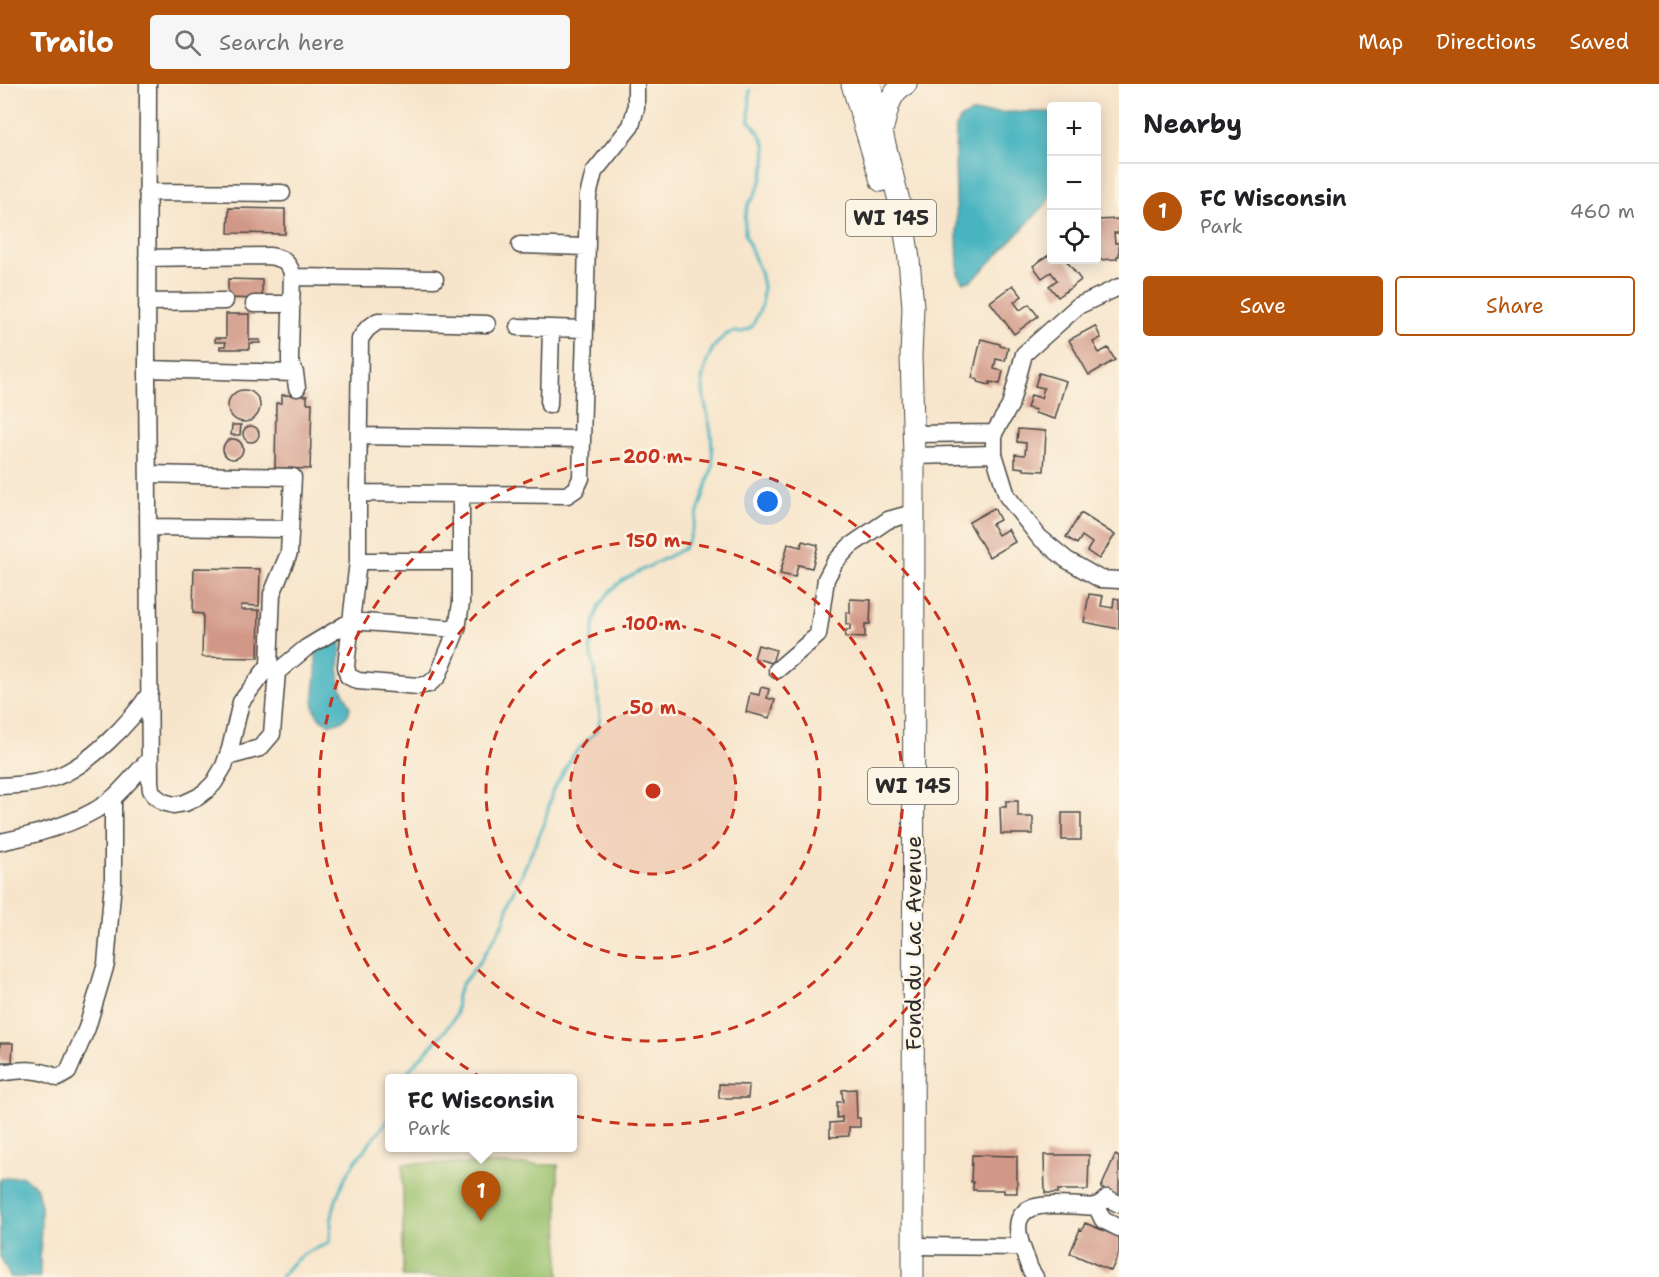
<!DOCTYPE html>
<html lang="en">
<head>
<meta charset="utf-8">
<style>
  body { margin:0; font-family:"Shantell Sans",sans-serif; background:#f6f6f6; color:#202124 }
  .controls { position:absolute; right:18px; top:18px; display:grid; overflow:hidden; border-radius:6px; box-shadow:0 3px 15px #0003 }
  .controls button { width:54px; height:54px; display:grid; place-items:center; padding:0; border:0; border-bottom:2px solid #e0e0e0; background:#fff; color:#202124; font:30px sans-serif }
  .you { position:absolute; left:768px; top:418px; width:21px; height:21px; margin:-15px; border:4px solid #fff; border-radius:50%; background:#1a73e8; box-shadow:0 0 0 9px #1a73e833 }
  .badge { display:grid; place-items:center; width:39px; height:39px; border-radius:50%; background:#b45309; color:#fff; font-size:20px; font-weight:700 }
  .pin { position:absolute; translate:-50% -50px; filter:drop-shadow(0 2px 3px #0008) }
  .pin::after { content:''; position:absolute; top:32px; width:21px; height:18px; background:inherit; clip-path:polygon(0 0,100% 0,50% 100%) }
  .popup { position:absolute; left:385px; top:990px; width:192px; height:78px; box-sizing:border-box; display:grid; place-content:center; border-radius:6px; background:#fff; filter:drop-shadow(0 2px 4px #0005); font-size:20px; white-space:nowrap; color:#757577 }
  .popup b { font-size:22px; color:#202124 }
  .popup::after { content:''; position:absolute; left:50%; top:100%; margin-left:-12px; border:12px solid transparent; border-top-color:#fff }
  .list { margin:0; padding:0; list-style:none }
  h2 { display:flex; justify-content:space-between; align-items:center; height:78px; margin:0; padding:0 24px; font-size:26px }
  h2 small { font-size:20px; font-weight:400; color:#757577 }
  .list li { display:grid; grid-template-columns:39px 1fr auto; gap:18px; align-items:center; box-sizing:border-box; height:96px; padding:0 24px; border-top:2px solid #e0e0e0 }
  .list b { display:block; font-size:22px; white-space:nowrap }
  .list p { margin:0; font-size:20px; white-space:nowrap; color:#757577 }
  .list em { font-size:20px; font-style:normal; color:#757577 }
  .actions { display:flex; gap:12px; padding:18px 24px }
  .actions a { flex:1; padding:14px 0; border:2px solid #b45309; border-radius:6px; text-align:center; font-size:21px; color:#b45309 }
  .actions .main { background:#b45309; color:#fff }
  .icon { flex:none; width:33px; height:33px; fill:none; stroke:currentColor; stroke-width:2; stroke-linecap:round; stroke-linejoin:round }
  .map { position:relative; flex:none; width:1119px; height:1193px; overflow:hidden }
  header { display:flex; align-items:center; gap:36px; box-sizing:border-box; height:84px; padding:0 30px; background:#b45309; color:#fff }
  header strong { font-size:28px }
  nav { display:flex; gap:33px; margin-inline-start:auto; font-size:21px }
  .search { width:420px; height:54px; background:#f6f6f6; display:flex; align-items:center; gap:15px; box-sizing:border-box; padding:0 21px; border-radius:6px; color:#757577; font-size:22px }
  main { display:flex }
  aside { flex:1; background:#fff }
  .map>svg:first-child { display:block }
</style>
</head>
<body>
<header>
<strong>Trailo</strong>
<div class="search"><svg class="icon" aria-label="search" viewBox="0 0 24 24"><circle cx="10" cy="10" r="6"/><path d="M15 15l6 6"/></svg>Search here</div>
<nav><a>Map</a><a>Directions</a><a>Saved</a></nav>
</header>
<main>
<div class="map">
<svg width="1119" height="1193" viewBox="0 0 1119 1193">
  <rect width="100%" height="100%" fill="#fcf5e5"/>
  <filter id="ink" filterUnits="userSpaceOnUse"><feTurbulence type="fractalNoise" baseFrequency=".0167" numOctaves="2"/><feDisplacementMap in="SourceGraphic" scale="12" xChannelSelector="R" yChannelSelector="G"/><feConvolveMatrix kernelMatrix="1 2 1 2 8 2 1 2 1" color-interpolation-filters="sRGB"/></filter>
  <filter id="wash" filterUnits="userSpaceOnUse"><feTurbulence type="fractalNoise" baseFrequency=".008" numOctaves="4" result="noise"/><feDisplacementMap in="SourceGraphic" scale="24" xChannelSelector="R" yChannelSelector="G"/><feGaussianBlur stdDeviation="1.35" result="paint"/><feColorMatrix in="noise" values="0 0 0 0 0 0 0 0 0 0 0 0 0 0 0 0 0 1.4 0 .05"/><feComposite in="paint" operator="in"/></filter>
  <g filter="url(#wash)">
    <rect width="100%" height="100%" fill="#f7e5cb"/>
    <path fill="#99c06c" stroke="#62764c" stroke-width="1.5" d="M403,1079L558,1081L559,1193H403Z"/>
    <path fill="#46b4c0" stroke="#387076" stroke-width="1.5" d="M1026,28H1051V111L1046,120L979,190L970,197L964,198L960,194L958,188L955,74L956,43L961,34L972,29Z
      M334,549L342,553C341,569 336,590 342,606C344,612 353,620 349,628C346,636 338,639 330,640C306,632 315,609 316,590C317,580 314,570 319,561C321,556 329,552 334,549Z
      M21,1092L36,1102L41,1122L40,1193H10L0,1172V1095Z"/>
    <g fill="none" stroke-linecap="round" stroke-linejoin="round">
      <path stroke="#46b4c0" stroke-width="3" d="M404,994L410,985L445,947L456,931L457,911L462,900L481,876L504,838L511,814L544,741L552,708L574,670L598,645L600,633L595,587L590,566L595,534L600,521L610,507L623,496L683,465L689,456L713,382L711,348L704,314L702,296L707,277L713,264L725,251L733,248H742L752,243L762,221L763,202L760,188L745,150V134L748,120L754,113L761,97L765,81L766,62L760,50L749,36L750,6
        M281,1193C290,1181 297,1173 311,1166C318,1163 324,1163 330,1157C330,1127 338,1102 355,1078C366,1062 380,1049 390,1032"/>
    </g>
    <g id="blocks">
      <path fill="#d29887" d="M229,124L285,125V150L228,149Z
        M1119,135V149H1114L1115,159H1119V172H1117V175L1096,176V136Z
        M1052,169V176H1066L1081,196L1058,213L1049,202L1057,196L1051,188L1042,194L1033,182Z
        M228,195L262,196V215L228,214Z
        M1013,201L1022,212L1014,218L1020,226L1029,220L1038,232L1014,250L990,218Z
        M226,230H249V256H260V259H249V265H220V262H225L226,258H215V254H226Z
        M1095,242L1101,254L1093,258L1099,269L1108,264L1115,276L1089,291L1069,256Z
        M981,255L1000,260V262L1008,264L1005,277L996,275L994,285L1003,287L1000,300L990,298V301L978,298V296L972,294Z
        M1039,289L1066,297L1055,335L1035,329L1036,326L1027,324L1031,311L1041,314L1044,304L1035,302Z
        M228 322a16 16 0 1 1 32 0a16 16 0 1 1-32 0Z
        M282,311L307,312V319H312L310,385L275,384L276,319H282Z
        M232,341H241L240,351H231Z
        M243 350a8 8 0 1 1 16 0a8 8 0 1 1-16 0Z
        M1018,345L1046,347L1044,387L1024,386V384L1015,383V370L1025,371L1026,359L1017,358Z
        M223 365a10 10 0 1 1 20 0a10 10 0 1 1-20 0Z
        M994,424L1000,436L992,440L998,451L1008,445L1015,458L989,473L969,438Z
        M1081,429L1115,451L1099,475L1087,467L1092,459L1082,452L1077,460L1066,453Z
        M802,457L818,461L812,484L798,481L795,493L780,490L788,460L801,463Z
        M194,484L260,485L259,522L241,521V526H259L258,574L202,573L203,530L193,529Z
        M1089,510L1103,512L1101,522L1113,524L1114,514L1119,515V545L1084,538Z
        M850,515L871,516L870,540H865V554L845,553L846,546H850V540H846V528L850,529Z
        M758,561L776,566L772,579L754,574Z
        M761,603L769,605L767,614L775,616L770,634L746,628L750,609L759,611Z
        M1006,717H1018V733H1033V750H1001L1000,723H1006Z
        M1062,729H1081V756H1062Z
        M0,959H13L12,978H0Z
        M719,1000L749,1001L748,1014H719Z
        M856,1005L857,1034H860V1043H849V1052L830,1053V1039L842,1038V1033L837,1034V1018H843L842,1006Z
        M972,1071L1017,1072V1109H1004V1106H973V1098H971Z
        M1044,1071H1089L1088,1106H1058V1109H1045Z
        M1115,1071L1119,1073V1112L1101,1104Z
        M1085,1139L1119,1153V1169L1111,1187L1070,1169L1080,1145L1082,1146Z"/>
    </g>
  </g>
  <g filter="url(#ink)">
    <use href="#blocks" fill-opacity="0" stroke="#4a4743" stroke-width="1.5"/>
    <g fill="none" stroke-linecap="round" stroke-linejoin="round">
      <g stroke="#4a4743" stroke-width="19">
        <path id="minor" d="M148,0L147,285L150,697L151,706L155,712L163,718L174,721L185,719L198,713L207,706L214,699L224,682L230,665L241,618L269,581L272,510L289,469L293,393L148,390
          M147,108L282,109
          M520,161L587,163
          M147,174L269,172C282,174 288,177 292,189L290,271V278L295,289L297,304
          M292,193L435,195
          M1119,203L1078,222L1024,270L1010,322L994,349V370L1007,412L1039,453L1067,476L1100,495L1119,496
          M147,218L225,217
          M254,220H292
          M487,240L378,237L367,245L360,255L358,409L567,411L576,405L581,394L585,245
          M518,243L585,245L588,112L594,88L631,42L636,24V0
          M147,285L295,289
          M549,321L551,244
          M913,350L994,349
          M359,352L582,355
          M914,372L994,370
          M358,409V477L346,582L348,592L358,597L418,602L429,600L438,592L457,545L461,519V410
          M149,443L290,445
          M358,477H461
          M777,586L818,551L826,495L835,478L850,462L888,436L913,429
          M227,673L260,664L272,650L277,588L306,564L351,537L457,545
          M0,702C19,701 38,700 56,693C89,681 130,639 150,609
          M0,758C35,751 87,737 114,713C126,702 137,688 150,675
          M0,989C21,985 38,984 58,994L68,988L87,944L106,880L113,798V714
          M1096,1122L1103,1136L1119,1144
          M913,1162L1022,1163L1030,1185L1035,1193
          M1022,1163C1005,1114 1048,1121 1081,1122C1085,1122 1091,1123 1095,1122C1099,1121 1104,1117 1107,1114L1119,1120"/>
      </g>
      <g stroke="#4a4743" stroke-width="23">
        <path id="major" d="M852,0L881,97
          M870,0L902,129L909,175L913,223L911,272L914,372L913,1193
          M883,43C888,26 889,8 906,0"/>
      </g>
      <use href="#minor" stroke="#fff" stroke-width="16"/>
      <use href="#major" stroke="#fff" stroke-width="21"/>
    </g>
  </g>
  <circle cx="653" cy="707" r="83" fill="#c8321e" fill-opacity=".12"/>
  <g fill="none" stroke="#c8321e" stroke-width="3" stroke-dasharray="10 8">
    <circle cx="653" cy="707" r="83"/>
    <circle cx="653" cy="707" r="167"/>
    <circle cx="653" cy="707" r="250"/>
    <circle cx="653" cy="707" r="334"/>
  </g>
  <g text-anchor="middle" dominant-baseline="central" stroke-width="5" stroke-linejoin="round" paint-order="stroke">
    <g fill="#fcf5e5" stroke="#6a6863" stroke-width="1.5">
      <rect x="846" y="116" width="90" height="36" rx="4.5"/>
      <rect x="868" y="684" width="90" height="36" rx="4.5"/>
    </g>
    <g font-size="21" font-weight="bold" fill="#2b2b2b">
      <text x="891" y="134">WI 145</text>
      <text x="913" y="702">WI 145</text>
    </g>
    <g font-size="22" fill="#2b2b2b" stroke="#fcf5e5">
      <text transform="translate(913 859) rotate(-90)">Fond du Lac Avenue</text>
    </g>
  </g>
  <circle cx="653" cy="707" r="9" fill="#c8321e" stroke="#fcf5e5" stroke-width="3"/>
  <g font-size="18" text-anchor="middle" font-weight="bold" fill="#c8321e" stroke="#fcf5e5" stroke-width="5" stroke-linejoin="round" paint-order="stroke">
    <text x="653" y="379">200 m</text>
    <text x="653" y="463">150 m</text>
    <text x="653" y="546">100 m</text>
    <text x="653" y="630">50 m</text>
  </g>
</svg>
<div class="controls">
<button>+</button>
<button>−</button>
<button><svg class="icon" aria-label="locate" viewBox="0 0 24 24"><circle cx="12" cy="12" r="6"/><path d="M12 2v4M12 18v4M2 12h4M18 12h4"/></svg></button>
</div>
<div class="you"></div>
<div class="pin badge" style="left:481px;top:1137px">1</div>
<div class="popup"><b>FC Wisconsin</b>Park</div>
</div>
<aside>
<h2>Nearby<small></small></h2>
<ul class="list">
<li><span class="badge">1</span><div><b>FC Wisconsin</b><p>Park</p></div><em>460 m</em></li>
</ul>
<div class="actions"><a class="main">Save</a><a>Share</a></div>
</aside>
</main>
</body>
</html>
